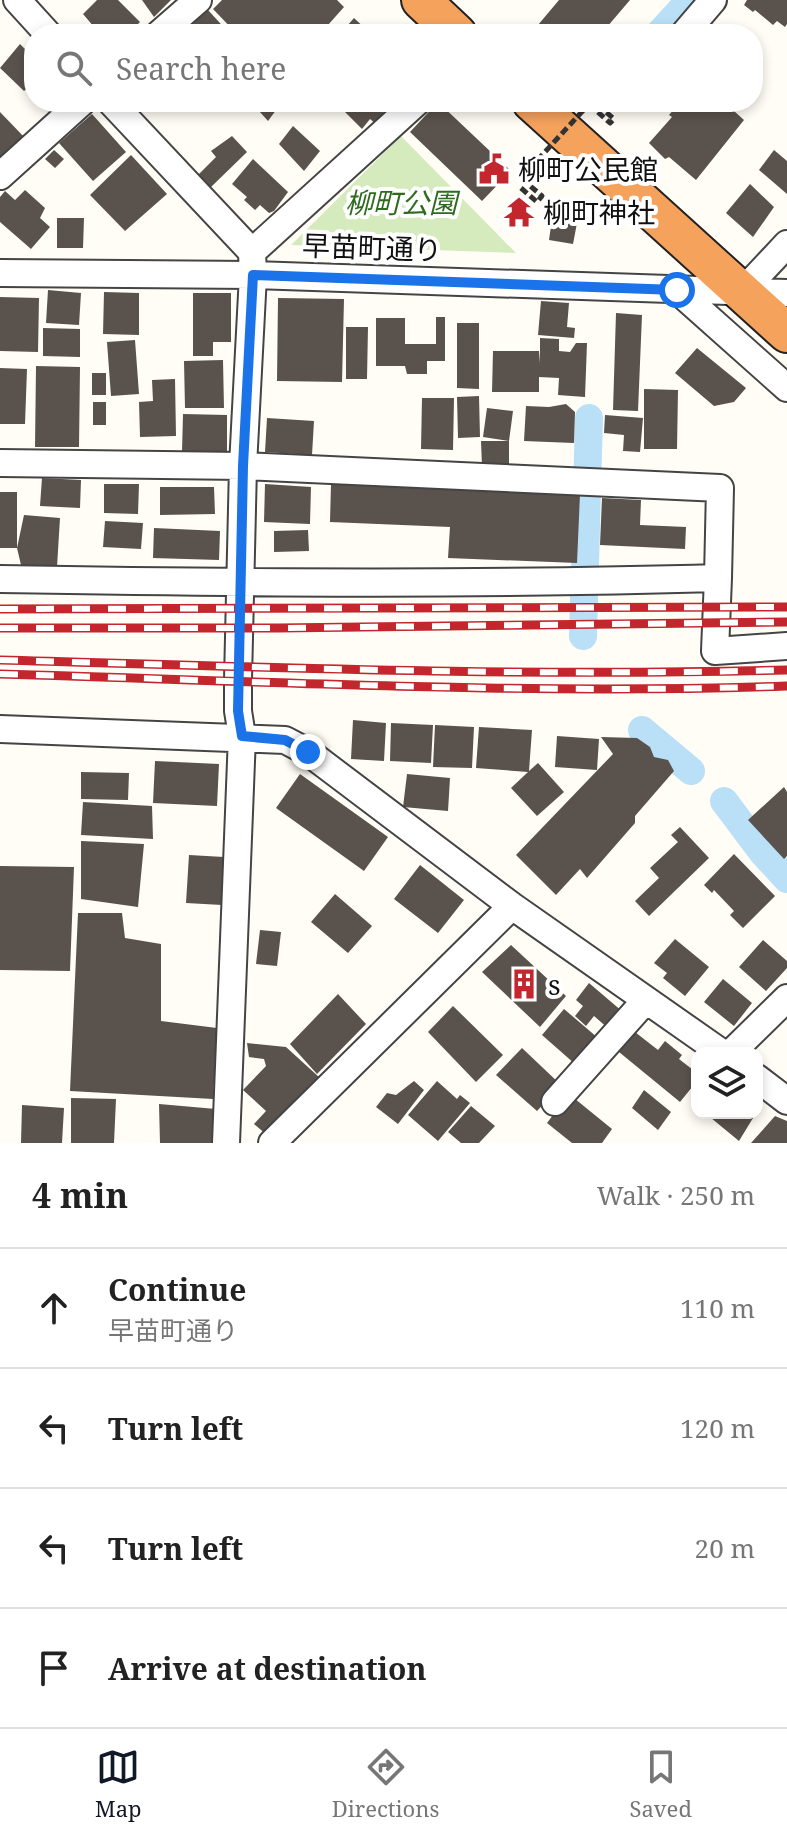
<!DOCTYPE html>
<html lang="en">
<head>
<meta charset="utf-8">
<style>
  body { margin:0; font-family:"Noto Serif","Noto Sans JP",serif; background:#f2f2f2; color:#222 }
  .controls { position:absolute; right:24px; bottom:24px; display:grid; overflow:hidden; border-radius:16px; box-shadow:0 4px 12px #0003 }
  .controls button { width:72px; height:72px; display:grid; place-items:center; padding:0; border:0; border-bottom:2px solid #e0e0e0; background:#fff; color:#222; font:40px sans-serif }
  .stop { position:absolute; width:24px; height:24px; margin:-18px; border:6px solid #1a73e8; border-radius:50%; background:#fff }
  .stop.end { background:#1a73e8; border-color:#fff; box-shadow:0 2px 8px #0008 }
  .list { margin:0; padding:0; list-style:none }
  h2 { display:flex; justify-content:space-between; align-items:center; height:104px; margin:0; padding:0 32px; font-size:34px }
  h2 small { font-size:26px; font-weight:400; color:#767676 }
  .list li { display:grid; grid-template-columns:52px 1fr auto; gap:24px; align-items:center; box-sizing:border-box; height:120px; padding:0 32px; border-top:2px solid #e0e0e0 }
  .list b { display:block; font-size:30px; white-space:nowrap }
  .list p { margin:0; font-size:26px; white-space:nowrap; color:#767676 }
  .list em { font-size:26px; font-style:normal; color:#767676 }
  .icon { flex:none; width:44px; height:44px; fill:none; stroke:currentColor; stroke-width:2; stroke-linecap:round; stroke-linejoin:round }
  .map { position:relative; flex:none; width:787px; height:1143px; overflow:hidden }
  .search { position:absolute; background:#fff; box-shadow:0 4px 12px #0003; left:24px; right:24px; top:24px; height:88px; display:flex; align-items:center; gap:20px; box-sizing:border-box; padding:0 28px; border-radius:32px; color:#767676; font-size:30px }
  .sheet { height:584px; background:#fff }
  nav { display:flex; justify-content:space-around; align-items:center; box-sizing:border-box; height:112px; border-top:2px solid #e0e0e0; background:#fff; font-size:22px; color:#767676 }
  nav a { display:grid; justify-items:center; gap:4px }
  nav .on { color:#111827 }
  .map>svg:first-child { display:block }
</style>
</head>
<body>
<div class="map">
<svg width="787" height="1143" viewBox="0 0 787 1143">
  <rect width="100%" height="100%" fill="#fffdf5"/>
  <path fill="#d5ebbd" d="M401,136L516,253L291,245Z"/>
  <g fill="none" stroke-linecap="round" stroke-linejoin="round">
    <path stroke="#b9e0f7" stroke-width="28" d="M659,34L690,0
      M583,636L589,418
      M642,730L691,771
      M724,801L763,853L787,879"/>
  </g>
  <path fill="#5a524d" d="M97,0H118L140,22L128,34H100L83,14Z
    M142,0H171L154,17Z
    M222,0H337L344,7L320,34H237L213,9Z
    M559,0H630L601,34H548L538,25Z
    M747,0H787V24L785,27L777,21L773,25L755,10L753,12L744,5Z
    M208,10L230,34H191L187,29Z
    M354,18L371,34H340Z
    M20,44L34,58V83L24,91L0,68Z
    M251,102H282L268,121Z
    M335,102H373L384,112L376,124L370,119L362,129Z
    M438,102L511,171L482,201L410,132Z
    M680,102H724L744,120L696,180L669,157L665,159L649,143L672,117L669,115Z
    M0,112L26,139L0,160Z
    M92,114L126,152L93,181L59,143Z
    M293,126L320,151L304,171L279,144Z
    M232,136L247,152L210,188L198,175L216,157L211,151Z
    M54,150L64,159L55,168L45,159Z
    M774,150L787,161V194L759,170Z
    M131,155L167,194L125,231L90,195Z
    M253,159L288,192L274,211L269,213L260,205L255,210L244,200L247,197L232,184Z
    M750,184L774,207L753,237L726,213Z
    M25,190L45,208L40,218L50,227L31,249L0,222V197L5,191L15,200Z
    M57,218H84L83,248H57Z
    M552,219L577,223L573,244L549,240Z
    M48,290L81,293L79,325L46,323Z
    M104,292L139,293V335L103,334Z
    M193,293H231V342H213V356H193Z
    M0,297L39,298L38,352L0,351Z
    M278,298L344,299L342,382L277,381Z
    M541,301L569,303L567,327L575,328L574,338L538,335Z
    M616,313L642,315L638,411L613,410Z
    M436,317H445V361H427V374H407L405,366H376V318H405V344H436Z
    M457,323H479V389L457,388Z
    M346,327H368L367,379H346Z
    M43,328L80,329V357L43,356Z
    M540,338L559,339V351L570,352L576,343H587L585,397L558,395L559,378L539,377V392H492L493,351H539L540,363Z
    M135,340L139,394L111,396L107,342Z
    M697,348L746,388L734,402L714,406L675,373Z
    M223,360L224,408H185L184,361Z
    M36,366L80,367L79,447H35Z
    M0,368L27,369L25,424H0Z
    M92,373H106V395H92Z
    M175,379L176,436L140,437L139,402L153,401L152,380Z
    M644,389L678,390L677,449H644Z
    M479,396L480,437L458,438L457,397Z
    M422,398H454L453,450L421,449Z
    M93,402H106V425H93Z
    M566,404L575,412L574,443L524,441L526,406L549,407Z
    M487,408L513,411L509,441L483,437Z
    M183,414L227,415V453L182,452Z
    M605,415L643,418L640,452L623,451L624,435L604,433Z
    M267,418L314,421L312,455L265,452Z
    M481,441H509V467H482Z
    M42,478L81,480L80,508L40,506Z
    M104,484H139L138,514L104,513Z
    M265,484L311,487L310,524L264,522Z
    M331,484L580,494L577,563L448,558L450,527L330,522Z
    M160,487H214L215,514L160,515Z
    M0,492H17V548H0Z
    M602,498L641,500L640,525L686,527L685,549L600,545Z
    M24,515L60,518L57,567L21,565L17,548Z
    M105,521L143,523L141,549L103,547Z
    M154,528L220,531L219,560L153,558Z
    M308,530L309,551L274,552V531Z
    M353,720L386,723L384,761L351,759Z
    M391,723L433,725L431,763L390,761Z
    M435,725L474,727L472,768L433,767Z
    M479,727L532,730L529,771L538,763L564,792L537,816L511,788L528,772L476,768Z
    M557,736L599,739L597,770L555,767Z
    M601,737L637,738L650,747L654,757L668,760L674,771L635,816V823L587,878L580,869L556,895L516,855L613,754Z
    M155,761L219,764L217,806L153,803Z
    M81,772L129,773L128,800L81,799Z
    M300,774L388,837L364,871L276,808Z
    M407,774L450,778L448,811L403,807Z
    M784,787L787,792V856L784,859L748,820Z
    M83,802L152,806L153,839L81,835Z
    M680,827L709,858L649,916L635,901L659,878L650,868L678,842L671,835Z
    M81,841L144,844L138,907L81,899Z
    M734,854L775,896L743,928L730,915L734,911L714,890L712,893L704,885Z
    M189,855L224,857L222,905L186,903Z
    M420,865L464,900L438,933L394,899Z
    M0,866L74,867L70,971L0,970Z
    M335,894L372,926L348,953L311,922Z
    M78,913H122L125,938L161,944V1021L217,1028L213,1099L70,1091Z
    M260,930L281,932L277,966L256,964Z
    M675,939L709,967L685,996L663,978L667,973L654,963Z
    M763,940L787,961V968L766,991L739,967Z
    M511,945L566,996L540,1027L482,972Z
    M723,979L752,1003L734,1026L704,1002Z
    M589,983L623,1012L609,1029L594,1016L586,1026L575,1016L583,1006L576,1000Z
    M338,994L366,1024L317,1074L290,1044Z
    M453,1006L503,1055L476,1082L428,1032Z
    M564,1009L598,1038L575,1064L542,1035Z
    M635,1032L658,1050L665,1041L682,1055L679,1059L697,1073V1081L680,1102L619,1052Z
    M247,1043L286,1047L320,1078L267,1135L254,1124L266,1111L243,1090L266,1066L264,1059L249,1057Z
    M522,1048L561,1085L537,1111L496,1075Z
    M414,1081L424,1090L398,1124L376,1107L387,1093L396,1095Z
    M437,1081L457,1099L460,1095L470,1103L438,1141L408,1115Z
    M644,1090L671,1112L658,1130L632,1108Z
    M569,1094L612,1129L602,1143H572L547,1123Z
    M71,1098L116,1099L114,1143H71Z
    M159,1104L216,1109L214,1143H160Z
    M22,1105L64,1108L62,1143H21Z
    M471,1106L495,1126L479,1143H461L448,1132Z
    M705,1113H749L753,1118L739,1141Z
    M775,1116L787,1121V1143H751Z"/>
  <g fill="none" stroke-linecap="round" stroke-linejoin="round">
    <g stroke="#444" stroke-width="30">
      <path id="minor" d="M17,0L48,34
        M159,34L198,0
        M684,34L713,0
        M111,102L252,252L253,275L243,466L238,680V711L242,736L226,1143
        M0,176L82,102
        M252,252L417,102
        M0,273L253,275L787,293
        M677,290L787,388
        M741,293L787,244
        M0,463L243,466L720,488L718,578C479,585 239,583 0,579
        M718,578L715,651L787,646
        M0,729L285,740L308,752L512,906L722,1053
        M731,1053L787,998
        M757,1078L787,1101
        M555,1102L646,1000
        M272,1143L512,906"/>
    </g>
    <g stroke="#222" stroke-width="42">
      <path id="highway" d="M421,0L457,34
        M532,102L787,333"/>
    </g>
    <path stroke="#333" stroke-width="5" stroke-dasharray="8 4" stroke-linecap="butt" d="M589,104L610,123L614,119L598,105
      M521,188L537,202L542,196L521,178"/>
    <use href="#minor" stroke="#fff" stroke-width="26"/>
    <use href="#highway" stroke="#f5a25d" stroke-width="38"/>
    <g stroke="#c4262e" stroke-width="9">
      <path id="rail" d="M0,609L787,607
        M0,628H278L787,622
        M0,660C262,667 525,677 787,670
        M0,674C262,681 525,695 787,686"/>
    </g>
    <use href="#rail" stroke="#fff" stroke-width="6" stroke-dasharray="18" stroke-linecap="butt"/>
    <path stroke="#333" stroke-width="5" stroke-dasharray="8 4" stroke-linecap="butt" d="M521,178L589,104"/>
  </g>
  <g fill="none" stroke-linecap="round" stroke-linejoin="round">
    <path stroke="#1a73e8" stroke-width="10" d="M308,752L285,740L242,736L238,711L243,466L253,275L677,290"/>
  </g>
  <defs>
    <g id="civic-bare" transform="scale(2.4)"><path d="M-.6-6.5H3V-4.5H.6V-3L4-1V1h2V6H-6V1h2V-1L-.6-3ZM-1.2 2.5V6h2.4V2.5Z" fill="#c4262e" stroke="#fff" stroke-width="2.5" paint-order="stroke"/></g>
    <g id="temple-bare" transform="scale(2.4)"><path d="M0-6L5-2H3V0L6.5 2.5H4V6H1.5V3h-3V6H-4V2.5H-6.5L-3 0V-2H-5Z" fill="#c4262e" stroke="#fff" stroke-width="2.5" paint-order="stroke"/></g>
    <g id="building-bare" transform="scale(2.4)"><path d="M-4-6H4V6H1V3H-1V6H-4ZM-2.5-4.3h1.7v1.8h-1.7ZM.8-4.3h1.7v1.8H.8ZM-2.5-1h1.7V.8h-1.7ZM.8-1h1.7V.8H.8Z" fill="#c4262e" stroke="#fff" stroke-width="2.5" paint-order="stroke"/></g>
  </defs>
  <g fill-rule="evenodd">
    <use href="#civic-bare" x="494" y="169"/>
    <use href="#temple-bare" x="519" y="212"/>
    <use href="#building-bare" x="524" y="984"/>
  </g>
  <g text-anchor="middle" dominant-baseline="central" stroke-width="8" stroke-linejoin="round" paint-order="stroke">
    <g font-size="28" fill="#111" stroke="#fff" text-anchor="start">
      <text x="518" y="169">柳町公民館</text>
      <text x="543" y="212">柳町神社</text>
      <text x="548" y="984">s</text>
    </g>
    <g font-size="28" font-style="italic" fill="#2f6b1f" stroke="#fff">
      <text x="401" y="202">柳町公園</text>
    </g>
    <g font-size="28" fill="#111" stroke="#fff">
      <text transform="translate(372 247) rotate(2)">早苗町通り</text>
    </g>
  </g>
</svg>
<div class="controls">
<button><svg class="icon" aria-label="layers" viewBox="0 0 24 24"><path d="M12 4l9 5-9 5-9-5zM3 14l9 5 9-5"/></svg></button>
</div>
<div class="stop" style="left:677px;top:290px"></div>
<div class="stop end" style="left:308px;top:752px"></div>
<div class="search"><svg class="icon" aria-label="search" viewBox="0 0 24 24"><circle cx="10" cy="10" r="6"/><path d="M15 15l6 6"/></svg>Search here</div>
</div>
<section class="sheet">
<h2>4 min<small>Walk · 250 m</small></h2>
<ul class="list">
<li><svg class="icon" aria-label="ahead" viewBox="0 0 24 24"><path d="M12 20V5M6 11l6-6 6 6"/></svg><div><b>Continue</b><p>早苗町通り</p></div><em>110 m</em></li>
<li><svg class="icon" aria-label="left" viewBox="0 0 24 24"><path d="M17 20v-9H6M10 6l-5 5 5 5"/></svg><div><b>Turn left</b></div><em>120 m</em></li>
<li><svg class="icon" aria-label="left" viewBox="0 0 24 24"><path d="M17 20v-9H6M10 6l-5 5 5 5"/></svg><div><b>Turn left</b></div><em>20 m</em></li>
<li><svg class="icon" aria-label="arrive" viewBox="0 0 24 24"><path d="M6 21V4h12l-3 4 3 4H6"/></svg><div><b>Arrive at destination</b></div></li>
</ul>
</section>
<nav>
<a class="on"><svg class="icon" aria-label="map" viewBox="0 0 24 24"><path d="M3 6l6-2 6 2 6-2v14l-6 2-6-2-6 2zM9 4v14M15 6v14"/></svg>Map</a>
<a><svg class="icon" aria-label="directions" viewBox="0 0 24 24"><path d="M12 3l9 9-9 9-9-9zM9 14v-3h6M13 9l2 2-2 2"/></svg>Directions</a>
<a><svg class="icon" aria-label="saved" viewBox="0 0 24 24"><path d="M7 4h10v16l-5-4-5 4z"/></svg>Saved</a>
</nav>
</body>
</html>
